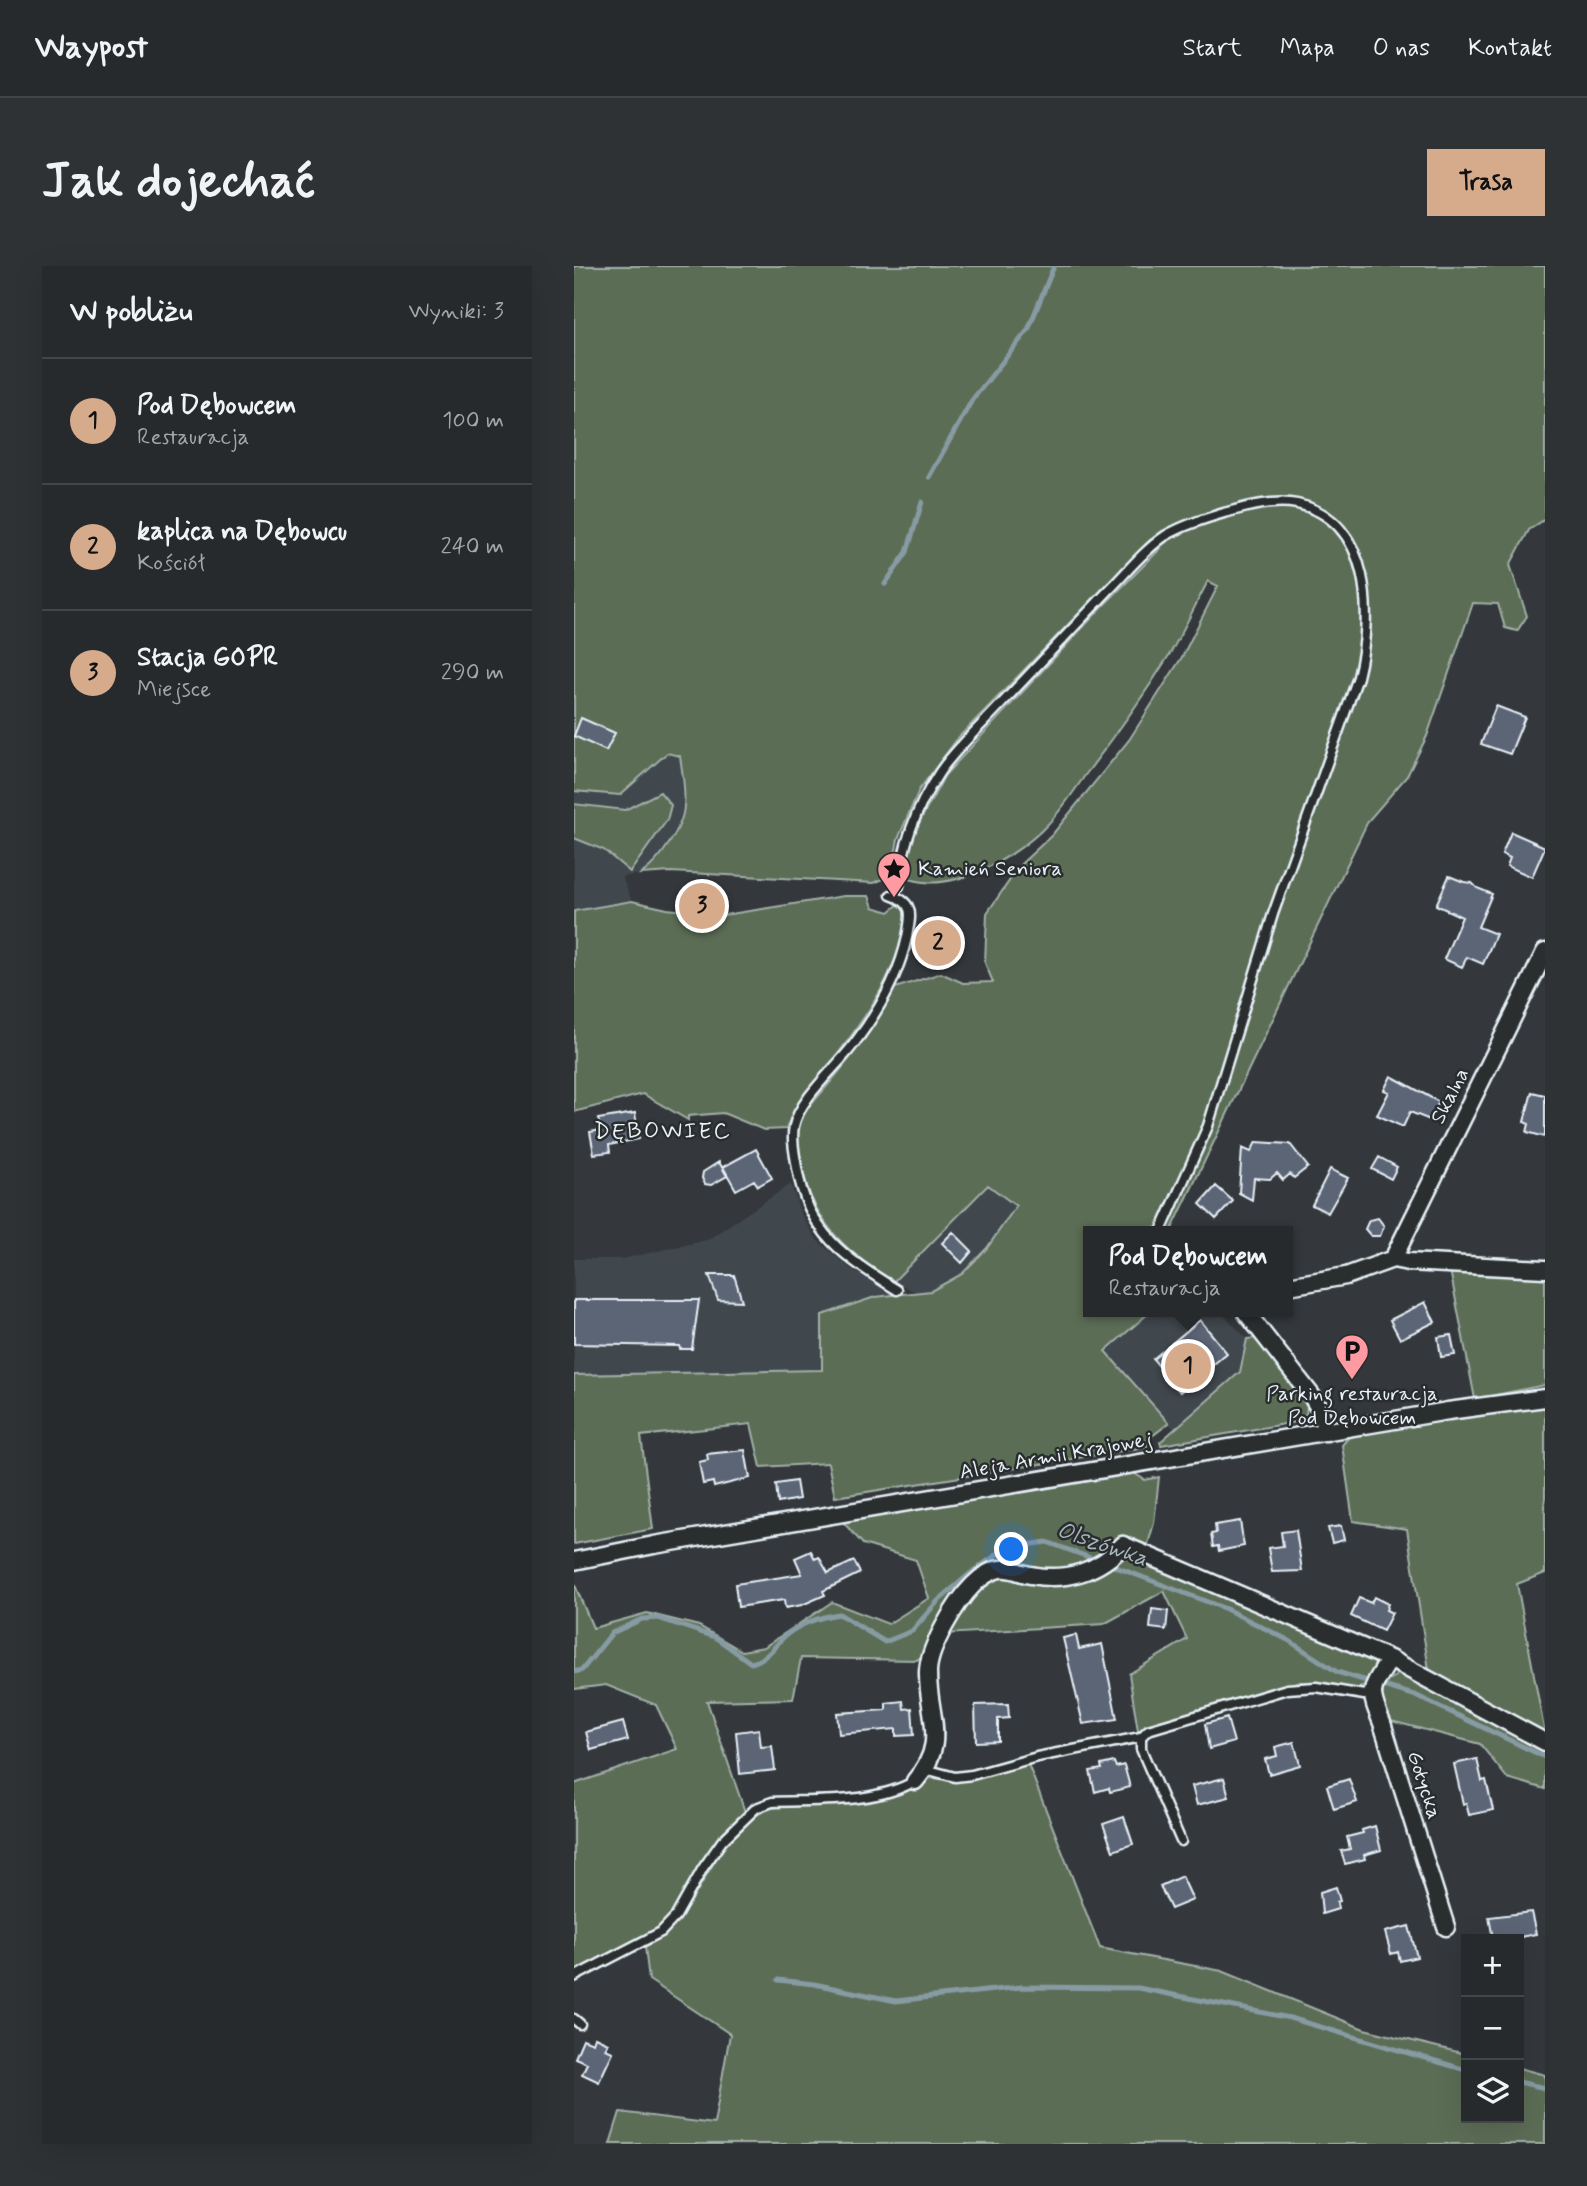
<!DOCTYPE html>
<html lang="pl">
<head>
<meta charset="utf-8">
<style>
  body { margin:0; font-family:Mynerve,sans-serif; background:#2f3235; color:#f1f3f6 }
  .controls { position:absolute; right:21px; bottom:21px; display:grid; overflow:hidden; border-radius:0px; box-shadow:0 7px 28px #0002 }
  .controls button { width:63px; height:63px; display:grid; place-items:center; padding:0; border:0; border-bottom:2px solid #434649; background:#272a2d; color:#f1f3f6; font:35px sans-serif }
  .you { position:absolute; left:438px; top:1284px; width:24px; height:24px; margin:-18px; border:5px solid #fff; border-radius:50%; background:#1a73e8; box-shadow:0 0 0 10px #1a73e833 }
  .badge { display:grid; place-items:center; width:46px; height:46px; border-radius:50%; background:#d6ab8b; color:#111; font-size:23px; font-weight:700 }
  .pin { position:absolute; translate:-50% -50%; border:4px solid #fff; box-shadow:0 2px 7px #0006 }
  .popup { position:absolute; left:509px; top:960px; width:210px; height:91px; box-sizing:border-box; display:grid; place-content:center; border-radius:0px; background:#272a2d; filter:drop-shadow(0 2px 5px #0005); font-size:23px; white-space:nowrap; color:#a4a7aa }
  .popup b { font-size:26px; color:#f1f3f6 }
  .popup::after { content:''; position:absolute; left:50%; top:100%; margin-left:-14px; border:14px solid transparent; border-top-color:#272a2d }
  .list { margin:0; padding:0; list-style:none }
  h2 { display:flex; justify-content:space-between; align-items:center; height:91px; margin:0; padding:0 28px; font-size:30px }
  h2 small { font-size:23px; font-weight:400; color:#a4a7aa }
  .list li { display:grid; grid-template-columns:46px 1fr auto; gap:21px; align-items:center; box-sizing:border-box; height:126px; padding:0 28px; border-top:2px solid #434649 }
  .list b { display:block; font-size:26px; white-space:nowrap }
  .list p { margin:0; font-size:23px; white-space:nowrap; color:#a4a7aa }
  .list em { font-size:23px; font-style:normal; color:#a4a7aa }
  .icon { flex:none; width:38px; height:38px; fill:none; stroke:currentColor; stroke-width:2; stroke-linecap:round; stroke-linejoin:round }
  .map { position:relative; flex:none; width:971px; height:1878px; overflow:hidden; border-radius:0px }
  header { display:flex; align-items:center; gap:42px; box-sizing:border-box; height:98px; padding:0 35px; background:#272a2d; border-bottom:2px solid #434649 }
  header strong { font-size:33px }
  nav { display:flex; gap:38px; margin-inline-start:auto; font-size:24px }
  .intro { display:flex; align-items:center; justify-content:space-between; box-sizing:border-box; height:168px; padding:0 42px }
  h1 { margin:0; font-size:49px }
  .button { padding:18px 32px; border-radius:0px; background:#d6ab8b; color:#111; font-size:24px; font-weight:700 }
  main { display:flex; gap:42px; padding:0 42px }
  aside { flex:1; background:#272a2d; border-radius:0px; box-shadow:0 7px 28px #0002 }
  .map>svg:first-child { display:block }
</style>
</head>
<body>
<header>
<strong>Waypost</strong>
<nav><a>Start</a><a>Mapa</a><a>O nas</a><a>Kontakt</a></nav>
</header>
<div class="intro"><h1>Jak dojechać</h1><a class="button">Trasa</a></div>
<main>
<aside>
<h2>W pobliżu<small>Wyniki: 3</small></h2>
<ul class="list">
<li><span class="badge">1</span><div><b>Pod Dębowcem</b><p>Restauracja</p></div><em>100 m</em></li>
<li><span class="badge">2</span><div><b>kaplica na Dębowcu</b><p>Kościół</p></div><em>240 m</em></li>
<li><span class="badge">3</span><div><b>Stacja GOPR</b><p>Miejsce</p></div><em>290 m</em></li>
</ul>
</aside>
<div class="map">
<svg width="971" height="1878" viewBox="0 0 971 1878">
  <rect width="100%" height="100%" fill="#34383c"/>
  <filter id="ink" filterUnits="userSpaceOnUse"><feTurbulence type="fractalNoise" baseFrequency=".0143" numOctaves="2"/><feDisplacementMap in="SourceGraphic" scale="14" xChannelSelector="R" yChannelSelector="G"/><feConvolveMatrix kernelMatrix="1 2 1 2 8 2 1 2 1" color-interpolation-filters="sRGB"/></filter>
  <g filter="url(#ink)">
    <path fill="#40464d" d="M94,487L106,490L110,542L107,554L88,588L78,601L67,608L48,611L58,635L0,645V525L46,529Z
      M217,918L226,946L243,974L276,1002L321,1030L301,1031L249,1104L0,1109V993H48L133,974Z
      M414,919L442,940L413,982L388,1008L357,1025L343,1027L320,1015Z
      M576,1046H647L673,1073L666,1105L600,1163L530,1085Z"/>
    <path fill="#5b6d57" stroke="#a2afa8" stroke-width="2" d="M0,0H971V253L955,264L936,299L953,350L943,365L931,362L924,338L899,337L853,470L833,510L794,555L597,965C585,965 578,957 567,965H514V1046H576L531,1085L595,1157L573,1174V1181L261,1231L254,1197L187,1201L177,1158L67,1170L79,1263L0,1278V1109L248,1104V1049L301,1031L357,1025L388,1008L413,982L442,940L414,919L320,1015C269,986 234,950 226,890C223,874 221,863 229,848C265,807 296,771 321,722L367,707L389,717L419,716L411,697L413,647L447,598L478,569L555,474L608,391L644,320L634,315C622,338 610,363 597,386C571,428 542,469 512,508C500,525 488,544 473,559C444,590 379,628 336,613L331,596L338,570L371,509L529,340L587,282L576,274L384,472L345,524L324,573L319,600L312,612L300,617L97,606L67,608C85,596 109,562 110,540C112,524 108,506 106,490L93,487L46,529L0,525Z
      M86,526L97,539L93,554L56,606L30,584L0,572V538L51,544Z
      M270,630H295L299,641L315,646L325,638L333,643C328,703 290,754 254,801C238,821 220,839 212,863L190,864L149,847L114,850V854L69,828L0,846V645L58,635L93,643L150,649Z
      M876,1004L971,1010V1119L901,1133Z
      M683,1072L734,1133L732,1148L722,1156L587,1179L586,1176L666,1106L673,1073Z
      M971,1139V1307L943,1318L971,1468L855,1404L833,1263L779,1255L768,1179L775,1171L873,1153Z
      M558,1206L571,1214L585,1211L580,1257L572,1285L536,1288L497,1306L424,1299L355,1384L343,1394L227,1392L219,1433L133,1435L171,1546L146,1573L126,1600L94,1654L69,1672L0,1708V1518L103,1483L82,1439L32,1419L0,1423V1317L19,1362L73,1347L125,1360L168,1385L190,1381L258,1336L314,1358L355,1332L342,1294L289,1278L268,1255Z
      M551,1284L798,1393L802,1402H799C798,1413 790,1421 781,1424L750,1417L723,1416L584,1456L564,1465L555,1408L613,1373L590,1325L530,1358L372,1368L394,1331L426,1308L463,1315Z
      M821,1407H828L971,1482V1523L933,1512L906,1478L813,1454L804,1432L808,1430L811,1416L822,1410Z
      M454,1498L526,1682L648,1705L790,1763L892,1788V1852H945V1802L971,1809V1878H36L46,1846L140,1858L156,1768L75,1714L71,1681C84,1673 96,1665 105,1653C134,1616 149,1559 198,1542L308,1532L331,1526L355,1512L381,1514L398,1513Z"/>
    <g fill="none" stroke-linecap="round" stroke-linejoin="round">
      <path stroke="#879ba3" stroke-width="5" d="M355,211L398,134L454,64L480,0
        M311,318L333,286L348,236
        M534,1298L652,1343L714,1374L763,1406L843,1430L971,1491
        M0,1406L8,1404L38,1367L68,1353L84,1352L141,1371L177,1397C194,1393 200,1380 212,1369C227,1357 246,1351 265,1348L311,1376L338,1365L364,1335L397,1307L432,1282L473,1276L525,1295
        M204,1714L240,1718L322,1735L447,1721L564,1722L716,1752L892,1804
        M945,1816L971,1822"/>
    </g>
    <path fill="#5b6576" stroke="#e8f1f8" stroke-width="2" d="M922,440L951,451L936,488L907,478Z
      M7,452L41,467L32,485L0,470Z
      M937,566L971,581L958,611L933,600L936,592L928,588Z
      M875,610L890,616L898,617L903,622L918,628L904,661L922,668L909,698L893,691L888,701L870,693L888,651L862,639Z
      M372,664L377,684L356,690L351,669Z
      M817,810L865,836L856,854L836,846L829,861L803,849L815,826L810,824Z
      M958,826L971,829V871L953,866L955,858L950,856Z
      M61,847L65,873L35,879L36,886L20,888L16,866L27,864L24,853Z
      M682,876L716,878L734,901L720,912L716,908L709,914L703,907L696,913L680,912L678,934L665,927L668,882L677,886Z
      M182,883L198,912L184,920L180,914L162,924L149,901Z
      M805,891L823,901L817,913L798,903Z
      M145,896L153,910L137,919L131,918L128,912L129,906Z
      M756,903L774,912L754,947L738,939Z
      M642,920L659,935L642,953L626,938Z
      M804,952L810,960L806,970H797L791,963L795,954Z
      M379,966L398,985L388,997L368,977Z
      M135,1009H160L168,1035L144,1034Z
      M0,1034H125L118,1083H106L105,1080L0,1078Z
      M851,1036L861,1056L826,1073L816,1054Z
      M626,1054L653,1087L606,1126L579,1093Z
      M877,1069L881,1089L867,1091L864,1071Z
      M171,1184L176,1212L140,1221L139,1216L129,1218L125,1196L134,1194L133,1188Z
      M222,1215L225,1233L204,1237L202,1218Z
      M666,1255L670,1280L645,1285L644,1280L639,1281L637,1268L642,1267L641,1259Z
      M767,1260L770,1274L758,1277L754,1262Z
      M722,1264L728,1305L698,1306L694,1282L709,1280L707,1266Z
      M237,1285L241,1293L245,1291L254,1307L280,1295L286,1307L249,1325L251,1329L228,1339L211,1342L210,1334L164,1341L161,1318L228,1308L221,1292Z
      M800,1331L814,1338L812,1344L818,1347L809,1365L777,1350L785,1332L797,1337Z
      M578,1343L594,1345L592,1364L576,1362Z
      M502,1369L505,1383L528,1378L543,1453L509,1458L489,1372Z
      M329,1435L330,1443L338,1442L340,1469L322,1470V1463L265,1468L263,1447L312,1444V1437Z
      M434,1438L435,1452L424,1453V1475L402,1476L401,1439Z
      M653,1452L660,1476L635,1483L631,1458Z
      M49,1456L54,1474L17,1484L12,1466Z
      M185,1463L187,1481L198,1480L201,1504L166,1508L162,1466Z
      M720,1476L726,1499L695,1508L691,1493L703,1490L701,1481Z
      M903,1493L908,1515L912,1514L919,1544L895,1549L892,1537L889,1538L880,1498Z
      M540,1496L542,1501L550,1499L556,1521L536,1526L535,1522L521,1526L516,1505L528,1503L527,1499Z
      M650,1512L655,1531L623,1539L618,1520Z
      M775,1513L783,1536L760,1543L753,1520Z
      M550,1551L559,1578L539,1585L529,1558Z
      M801,1560L807,1584L790,1589L791,1593L771,1598L767,1585L776,1583L773,1571L789,1567L788,1564Z
      M608,1610L619,1634L597,1643L586,1620Z
      M762,1621L766,1635L763,1636L764,1643L748,1648L746,1626Z
      M957,1646L962,1668L936,1673H919L915,1651Z
      M835,1660L843,1691L826,1695L824,1686L817,1688L811,1666Z
      M21,1771L34,1777L31,1783L39,1786L25,1816L8,1808L13,1797L1,1792L9,1773L19,1777Z"/>
    <g fill="none" stroke-linecap="round" stroke-linejoin="round">
      <g stroke="#e8f1f8" stroke-width="13">
        <path id="lane" d="M325,620C328,578 342,542 365,507C380,484 410,457 429,436C464,399 499,362 534,325C552,307 570,284 591,270C610,259 630,253 650,247C672,241 700,233 723,238C799,254 799,351 784,411L699,648L634,860L587,965
          M317,629C341,637 337,649 333,671C325,709 303,748 279,779C262,802 226,832 220,860C217,874 221,889 223,902C234,968 271,991 323,1024
          M351,1503L381,1511L398,1509L463,1491L567,1471
          M607,1575L567,1483V1471L574,1464L713,1423L742,1421L790,1429L797,1425
          M0,1711L87,1666L102,1650L129,1602L148,1575L182,1542L198,1536C243,1534 301,1538 341,1515
          M0,1753L6,1758"/>
      </g>
      <g stroke="#e8f1f8" stroke-width="21">
        <path id="street" d="M819,993L971,686
          M714,1020L772,1010L819,993L834,996L971,1003
          M672,1046L737,1129L746,1144L752,1166
          M0,1295L80,1279L874,1145L971,1132
          M816,1393C796,1425 794,1423 808,1457L872,1661
          M341,1515C375,1476 354,1451 354,1408C353,1384 382,1336 399,1319C406,1312 417,1304 426,1303C437,1301 447,1308 457,1309C492,1316 526,1305 549,1279L816,1393L971,1476"/>
      </g>
      <use href="#lane" stroke="#2a2d2e" stroke-width="8"/>
      <use href="#street" stroke="#2a2d2e" stroke-width="16"/>
    </g>
  </g>
  <defs>
    <g id="sight-pin" transform="scale(1.75)"><path d="M0 17L-7.5 6A9.5 9.5 0 1 1 7.5 6Z" fill="#ff9aa2" stroke="#2a2d2e"/><path d="M0-6L1.8-2.2L6-1.7L2.9 1.2L3.7 5.4L0 3.3L-3.7 5.4L-2.9 1.2L-6-1.7L-1.8-2.2Z" fill="#111"/></g>
    <g id="parking-pin" transform="scale(1.75)"><path d="M0 17L-7.5 6A9.5 9.5 0 1 1 7.5 6Z" fill="#ff9aa2" stroke="#2a2d2e"/><path d="M-3.5-5.5H1a3.5 3.5 0 0 1 0 7H-1V5.5H-3.5ZM-1-3.4V-.6H.8a1.4 1.4 0 0 0 0-2.8Z" fill="#111"/></g>
  </defs>
  <g fill-rule="evenodd">
    <use href="#sight-pin" x="320" y="603"/>
    <use href="#parking-pin" x="778" y="1085"/>
  </g>
  <g text-anchor="middle" dominant-baseline="central" stroke-width="5" stroke-linejoin="round" paint-order="stroke">
    <g font-size="21" fill="#e8f1f8" stroke="#2a2d2e" text-anchor="start">
      <text x="344" y="603">Kamień Seniora</text>
      <text x="778" y="1128" text-anchor="middle">Parking restauracja<tspan x="778" dy="24">Pod Dębowcem</tspan></text>
    </g>
    <g font-size="21" fill="#e8f1f8" stroke="#2a2d2e">
      <text transform="translate(876 830) rotate(-63)">Skalna</text>
      <text transform="translate(482 1190) rotate(-10)">Aleja Armii Krajowej</text>
      <text transform="translate(850 1519) rotate(72)">Gotycka</text>
    </g>
    <g font-size="23" letter-spacing="2" fill="#e8f1f8" stroke="#2a2d2e">
      <text x="89" y="866">DĘBOWIEC</text>
    </g>
    <g font-size="23" font-style="italic" fill="#a7b8bf" stroke="#2a2d2e">
      <text transform="translate(528 1279) rotate(19)">Olszówka</text>
    </g>
  </g>
</svg>
<div class="controls">
<button>+</button>
<button>−</button>
<button><svg class="icon" aria-label="layers" viewBox="0 0 24 24"><path d="M12 4l9 5-9 5-9-5zM3 14l9 5 9-5"/></svg></button>
</div>
<div class="you"></div>
<div class="pin badge" style="left:614px;top:1100px">1</div>
<div class="popup"><b>Pod Dębowcem</b>Restauracja</div>
<div class="pin badge" style="left:364px;top:677px">2</div>
<div class="pin badge" style="left:128px;top:640px">3</div>
</div>
</main>
</body>
</html>
